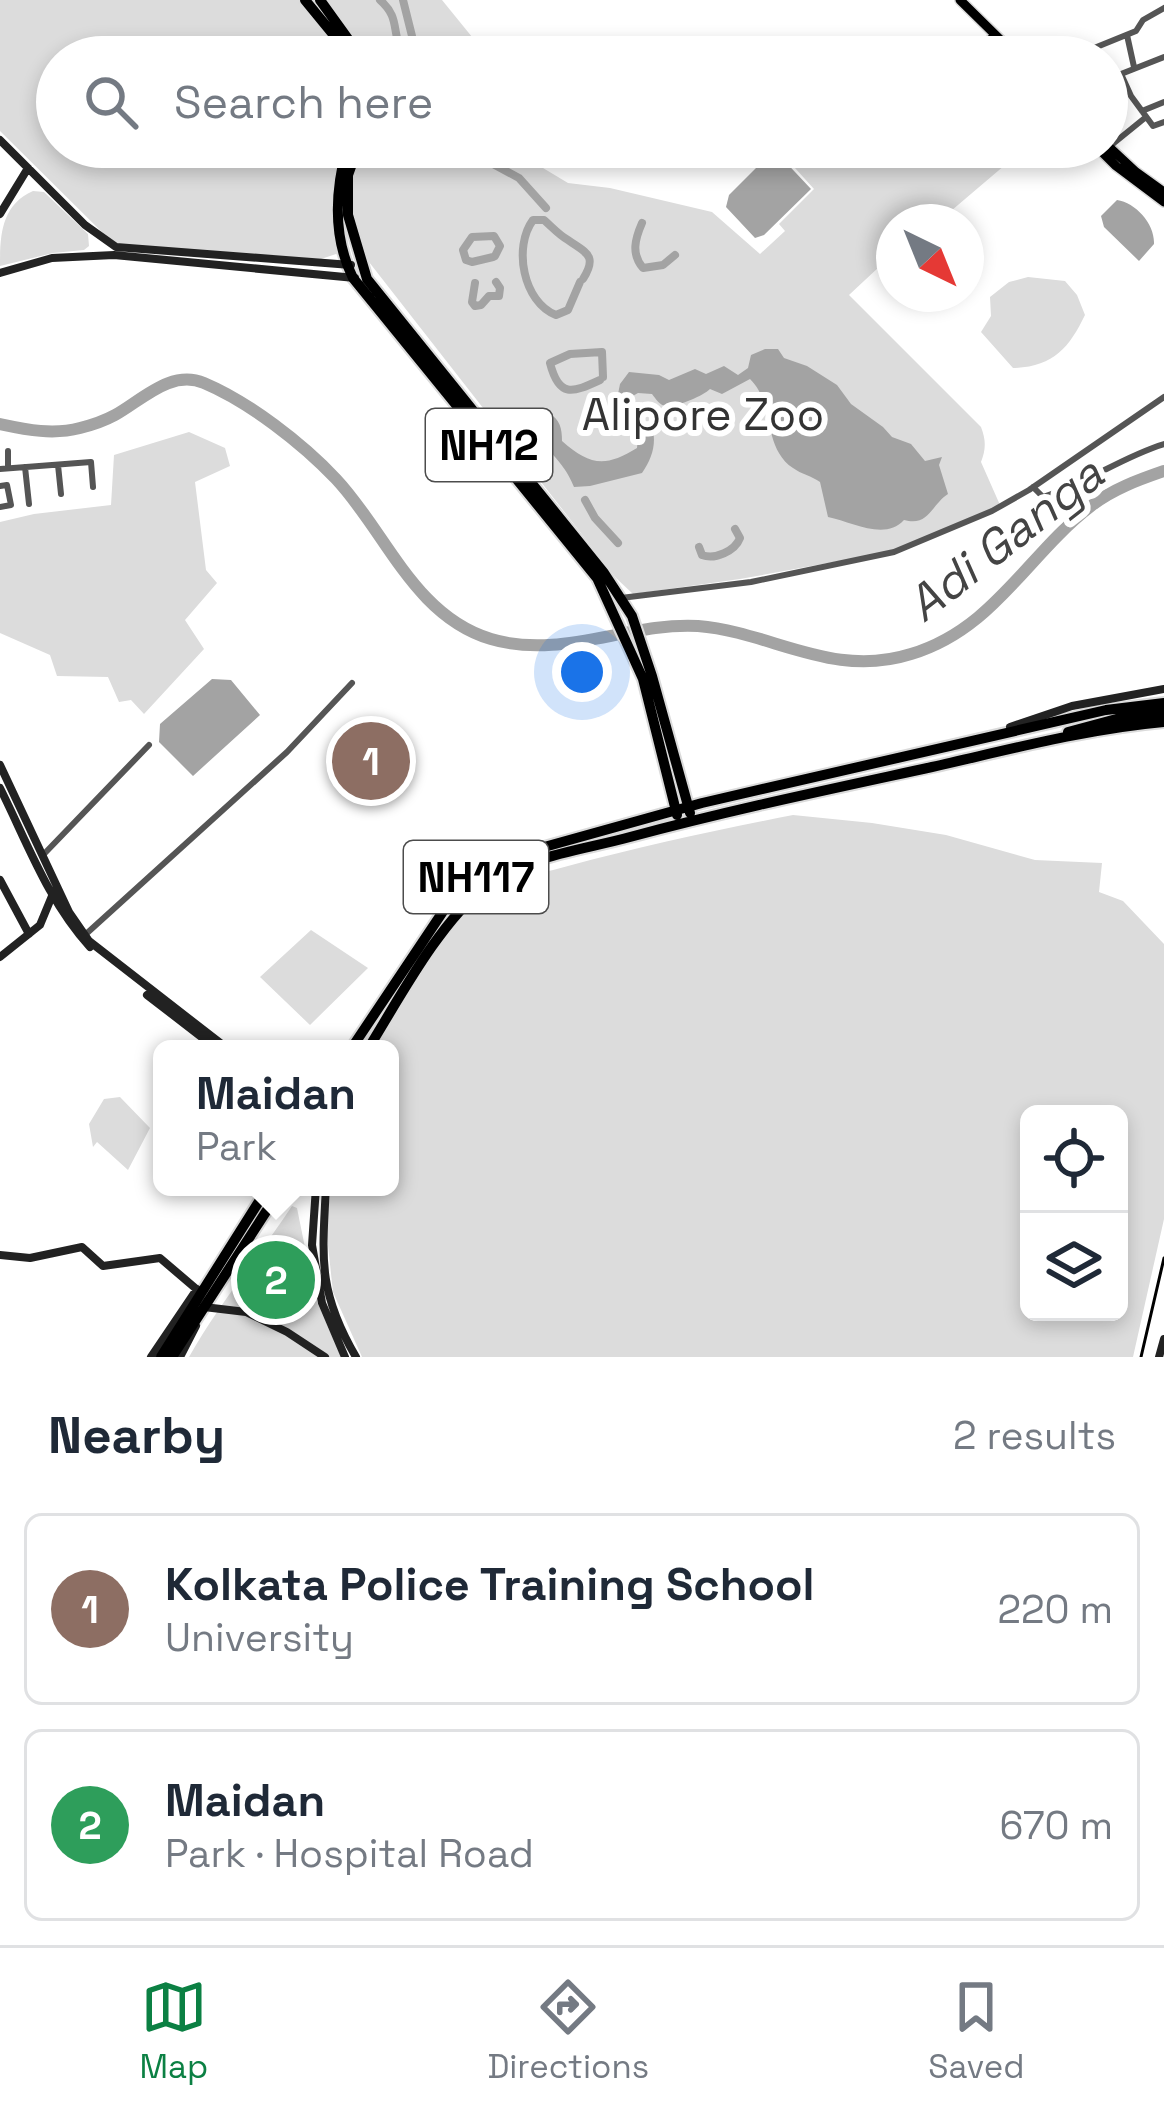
<!DOCTYPE html>
<html lang="en">
<head>
<meta charset="utf-8">
<style>
  body { margin:0; font-family:"Space Grotesk",sans-serif; background:#f2f2f3; color:#1f2937 }
  .controls { position:absolute; right:36px; bottom:36px; display:grid; overflow:hidden; border-radius:18px; box-shadow:0 6px 18px #0003 }
  .controls button { width:108px; height:108px; display:grid; place-items:center; padding:0; border:0; border-bottom:3px solid #e0e1e3; background:#fff; color:#1f2937; font:60px sans-serif }
  .compass { position:absolute; left:876px; top:204px; width:108px; height:108px; border-radius:50%; background:#fff; box-shadow:0 6px 18px #0003; rotate:137deg }
  .you { position:absolute; left:582px; top:672px; width:42px; height:42px; margin:-30px; border:9px solid #fff; border-radius:50%; background:#1a73e8; box-shadow:0 0 0 18px #1a73e833 }
  .badge { display:grid; place-items:center; width:78px; height:78px; border-radius:50%; background:#0b8043; color:#fff; font-size:39px; font-weight:700 }
  .pin { position:absolute; translate:-50% -50%; border:6px solid #fff; box-shadow:0 3px 12px #0006 }
  .popup { position:absolute; left:153px; top:1040px; width:246px; height:156px; box-sizing:border-box; display:grid; place-content:center; border-radius:18px; background:#fff; filter:drop-shadow(0 3px 9px #0005); font-size:39px; white-space:nowrap; color:#747a83 }
  .popup b { font-size:45px; color:#1f2937 }
  .popup::after { content:''; position:absolute; left:50%; top:100%; margin-left:-24px; border:24px solid transparent; border-top-color:#fff }
  .list { margin:0; padding:0; list-style:none }
  h2 { display:flex; justify-content:space-between; align-items:center; height:156px; margin:0; padding:0 48px; font-size:51px }
  h2 small { font-size:39px; font-weight:400; color:#747a83 }
  .list li { display:grid; grid-template-columns:78px 1fr auto; gap:36px; align-items:center; box-sizing:border-box; height:192px; margin:0 24px 24px; padding:0 24px; border:3px solid #e0e1e3; border-radius:18px }
  .list b { display:block; font-size:45px; white-space:nowrap }
  .list p { margin:0; font-size:39px; white-space:nowrap; color:#747a83 }
  .list em { font-size:39px; font-style:normal; color:#747a83 }
  .icon { flex:none; width:66px; height:66px; fill:none; stroke:currentColor; stroke-width:2; stroke-linecap:round; stroke-linejoin:round }
  .map { position:relative; flex:none; width:1164px; height:1357px; overflow:hidden }
  .search { position:absolute; background:#fff; box-shadow:0 6px 18px #0003; left:36px; right:36px; top:36px; height:132px; display:flex; align-items:center; gap:30px; box-sizing:border-box; padding:0 42px; border-radius:66px; color:#747a83; font-size:45px }
  .sheet { height:588px; background:#fff }
  nav { display:flex; justify-content:space-around; align-items:center; box-sizing:border-box; height:168px; border-top:3px solid #e0e1e3; background:#fff; font-size:33px; color:#747a83 }
  nav a { display:grid; justify-items:center; gap:6px }
  nav .on { color:#0b8043 }
  .map>svg:first-child { display:block }
</style>
</head>
<body>
<div class="map">
<svg width="1164" height="1357" viewBox="0 0 1164 1357">
  <rect width="100%" height="100%" fill="#fff"/>
  <path fill="#dcdcdc" fill-rule="evenodd" d="M0,0H302L346,57H57V147H347L339,212L345,251L321,259L115,245L0,131Z
    M324,0H442L481,48L473,57H366L345,24Z
    M364,147H508L568,183L610,188L712,212L760,254L785,231L779,224L814,189L776,147H1004L1012,155L1005,165L938,222H894V253L849,295L981,427C986,440 986,449 981,462L1000,505L894,551L740,579L633,594L616,578L369,262C352,211 345,199 364,147Z
    M33,191L44,192L88,234L89,246L84,250L53,253L0,266C0,236 1,205 33,191Z
    M1028,277L1065,281L1077,295L1085,315C1069,348 1053,367 1013,368L981,332L991,316L990,297L1009,282Z
    M189,432L225,448L230,466L195,482L206,570L217,583L185,620L204,649L144,714L131,700L119,702L108,677L57,676L50,655L0,633V522L34,514L111,505L114,455Z
    M793,815L872,823L946,835L1035,860L1102,863L1099,892L1123,901L1164,944V1219L1133,1357H362L333,1292L326,1227L331,1187H390V1049H374C402,1005 442,932 482,899C505,880 539,874 568,866C642,846 717,830 793,815ZM1029,1114H1119V1312H1029Z
    M311,930L368,968L310,1025L260,977Z
    M120,1097L150,1128L128,1170L97,1142L93,1147L89,1124L104,1099Z
    M292,1206L297,1208L315,1297L341,1357H189C219,1304 258,1257 292,1206Z"/>
  <path fill="#a3a3a3" d="M779,155L811,189L764,235L755,238L726,207L729,195L768,156Z
    M1117,200C1136,203 1155,224 1154,244L1139,261L1104,227L1101,216Z
    M765,349H778L784,358L807,366L837,385L851,404L883,427L892,437L911,444L925,461L942,457L939,465L948,494C931,505 929,527 904,520C885,541 852,522 828,517L820,482C812,476 801,474 793,468C762,447 775,403 750,379L722,394L710,389C703,396 677,407 666,406C659,405 656,399 652,394L638,393L631,397L643,423L652,427C657,443 652,459 642,473L590,486L574,487C561,454 544,458 541,420L549,413C560,420 562,428 562,441C589,465 605,468 637,448L638,437L613,419L620,384L629,372L659,375L669,380L695,369L706,374L724,366L738,375L748,368L751,355Z
    M212,679L231,680L260,715L193,776L159,742L160,724Z"/>
  <g fill="none" stroke-linecap="round" stroke-linejoin="round">
    <path stroke="#a3a3a3" stroke-width="8" d="M380,0C399,17 392,27 400,48
      M403,0L412,36L410,48
      M392,57L396,50L407,46L415,51L417,57
      M473,147L482,158L519,178L546,208
      M642,223C635,239 631,254 643,268L663,265L675,255
      M493,257L472,262L466,260L463,250L472,237L494,236L500,246L495,256
      M580,282L568,310L556,315C523,302 513,247 533,220H544C552,227 559,235 568,240C586,253 598,255 583,279
      M475,283L472,302L475,306L481,305L489,296H499L500,288L496,282
      M600,380C572,393 559,398 550,363L570,354L602,352L603,377
      M585,500L595,518L618,543
      M699,547L702,555C715,560 735,551 740,538L735,529"/>
    <path stroke="#a3a3a3" stroke-width="12" d="M0,424C28,430 53,435 80,428C92,425 104,421 115,415C142,400 171,369 204,383C249,402 302,443 336,479C386,532 414,616 491,639C561,660 629,622 698,626C772,632 832,679 911,654C994,629 1027,555 1091,506C1113,489 1138,480 1164,471"/>
    <g stroke="#dbdbdb" stroke-width="12">
      <path id="primary" d="M960,0L1018,57
        M991,39L1008,57
        M1107,145L1136,172L1164,192
        M1097,147L1116,166L1164,202"/>
    </g>
    <g stroke="#dbdbdb" stroke-width="14">
      <path id="highway" d="M305,0L337,39L347,57
        M320,0L361,57
        M347,147C335,191 332,236 353,278L597,578L643,679L677,815
        M358,147L348,175V215L367,279L604,573L632,616L652,676L690,813
        M1068,732L1120,718L1164,712
        M351,1049L444,910L476,877L512,856L702,803L1106,710L1164,703
        M368,1049C399,999 439,923 485,887C524,856 583,850 630,837C730,810 831,789 932,767C1008,750 1086,729 1164,722
        M161,1357L268,1187
        M172,1357L282,1187"/>
    </g>
    <path stroke="#555" stroke-width="6" d="M1127,35L1134,67
      M1072,57L1136,31L1143,20L1164,8
      M1164,57L1121,74L1131,96L1153,126L1164,122
      M1142,111L1164,102
      M1109,147L1146,117
      M8,451V468
      M58,465L61,494
      M25,467L29,504
      M0,469L91,462L93,487
      M0,486L7,485L11,505L0,507
      M1033,487L1043,497C1086,484 1121,457 1164,444
      M621,598L751,582L894,552L992,511L1029,490L1164,397
      M44,854L149,745
      M86,934L287,752L352,683"/>
    <path stroke="#222" stroke-width="8" d="M0,140L85,225L116,247L351,265
      M0,214L28,168
      M0,273L52,258L114,255L355,278
      M1010,727L1072,706L1164,689
      M0,765L69,912L89,941L228,1049
      M0,788C27,842 48,901 90,947
      M0,880L29,934
      M0,957L40,925L52,896
      M147,995L217,1049
      M316,1187L312,1245L322,1303L345,1357
      M326,1187C322,1259 318,1292 356,1357
      M0,1255L30,1258L82,1247L103,1266L160,1258L201,1293
      M204,1307L246,1312L287,1332L325,1357
      M151,1357L197,1289
      M180,1357L196,1326
      M1159,1357L1164,1339"/>
    <use href="#primary" stroke="#000" stroke-width="9"/>
    <use href="#highway" stroke="#000" stroke-width="10"/>
    <path stroke="#000" stroke-width="3" d="M1141,1357L1164,1258"/>
  </g>
  <g text-anchor="middle" dominant-baseline="central" stroke-width="12" stroke-linejoin="round" paint-order="stroke">
    <g fill="#fff" stroke="#4c4c4c" stroke-width="3">
      <rect x="426" y="409" width="126" height="72" rx="9"/>
      <rect x="404" y="841" width="144" height="72" rx="9"/>
    </g>
    <g font-size="42" font-weight="bold" fill="#000">
      <text x="489" y="445">NH12</text>
      <text x="476" y="877">NH117</text>
    </g>
    <g font-size="45" fill="#333" stroke="#fff">
      <text x="703" y="414">Alipore Zoo</text>
    </g>
    <g font-size="48" font-style="italic" fill="#444" stroke="#fff">
      <text transform="translate(1005 539) rotate(-38)">Adi Ganga</text>
    </g>
  </g>
</svg>
<div class="controls">
<button><svg class="icon" aria-label="locate" viewBox="0 0 24 24"><circle cx="12" cy="12" r="6"/><path d="M12 2v4M12 18v4M2 12h4M18 12h4"/></svg></button>
<button><svg class="icon" aria-label="layers" viewBox="0 0 24 24"><path d="M12 4l9 5-9 5-9-5zM3 14l9 5 9-5"/></svg></button>
</div>
<svg class="compass" viewBox="-18 -18 36 36"><path d="M0-13l5 13h-10z" fill="#e53935"/><path d="M0 13l5-13h-10z" fill="#747a83"/></svg>
<div class="you"></div>
<div class="pin badge" style="left:371px;top:761px;background:#8d6e63">1</div>
<div class="pin badge" style="left:276px;top:1280px;background:#2e9e5b">2</div>
<div class="popup"><b>Maidan</b>Park</div>
<div class="search"><svg class="icon" aria-label="search" viewBox="0 0 24 24"><circle cx="10" cy="10" r="6"/><path d="M15 15l6 6"/></svg>Search here</div>
</div>
<section class="sheet">
<h2>Nearby<small>2 results</small></h2>
<ul class="list">
<li><span class="badge" style="background:#8d6e63">1</span><div><b>Kolkata Police Training School</b><p>University</p></div><em>220 m</em></li>
<li><span class="badge" style="background:#2e9e5b">2</span><div><b>Maidan</b><p>Park · Hospital Road</p></div><em>670 m</em></li>
</ul>
</section>
<nav>
<a class="on"><svg class="icon" aria-label="map" viewBox="0 0 24 24"><path d="M3 6l6-2 6 2 6-2v14l-6 2-6-2-6 2zM9 4v14M15 6v14"/></svg>Map</a>
<a><svg class="icon" aria-label="directions" viewBox="0 0 24 24"><path d="M12 3l9 9-9 9-9-9zM9 14v-3h6M13 9l2 2-2 2"/></svg>Directions</a>
<a><svg class="icon" aria-label="saved" viewBox="0 0 24 24"><path d="M7 4h10v16l-5-4-5 4z"/></svg>Saved</a>
</nav>
</body>
</html>
